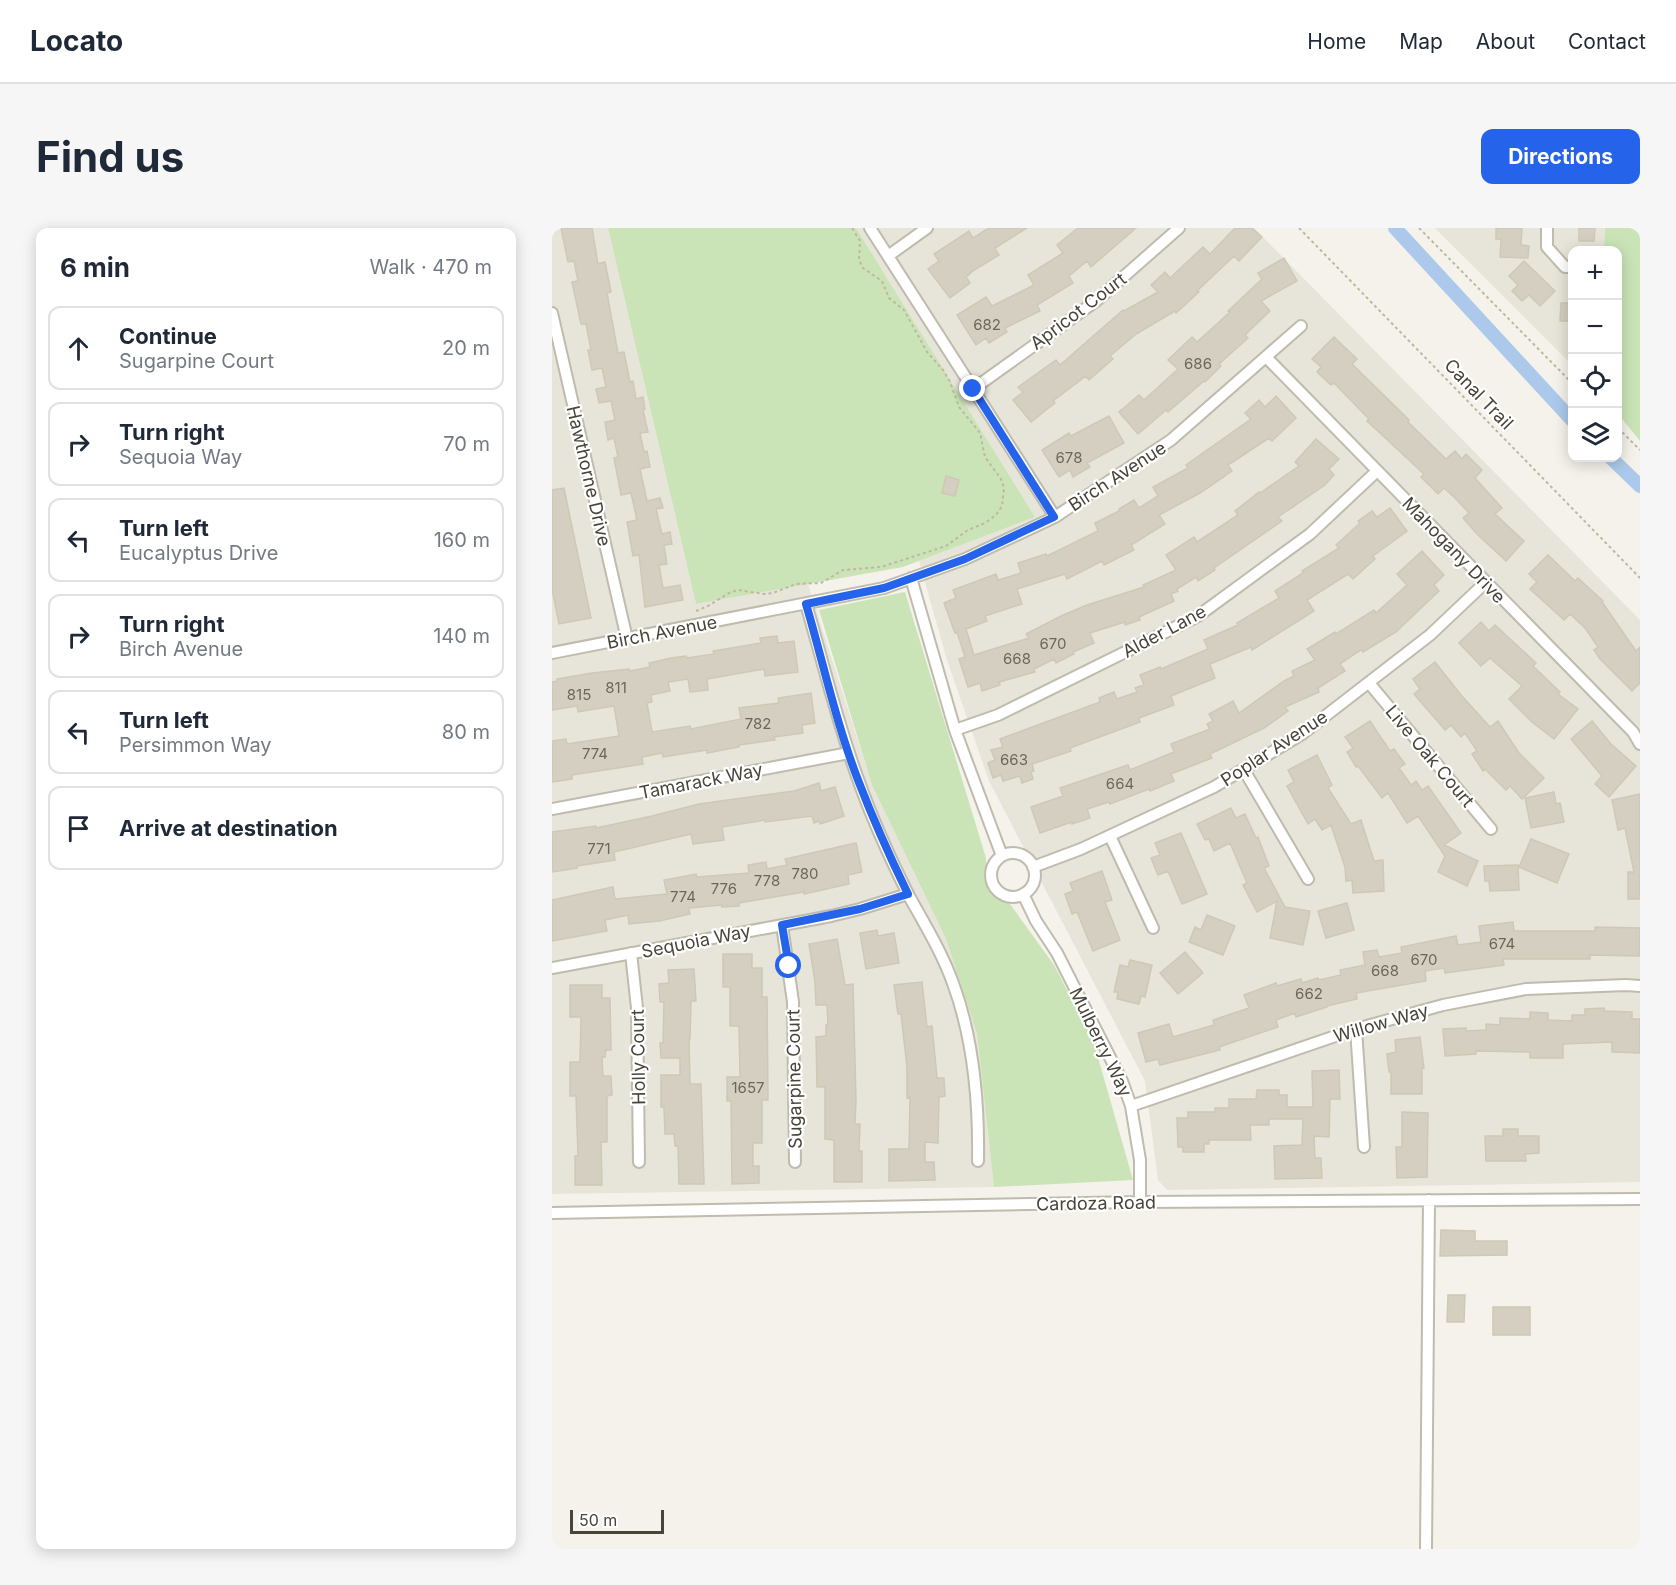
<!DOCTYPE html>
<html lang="en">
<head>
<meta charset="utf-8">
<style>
  body { margin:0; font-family:Inter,sans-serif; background:#f6f6f7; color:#1f2937 }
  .controls { position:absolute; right:18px; top:18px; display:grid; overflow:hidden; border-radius:12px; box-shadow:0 3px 15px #0003 }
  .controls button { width:54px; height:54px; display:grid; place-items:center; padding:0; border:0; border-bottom:2px solid #e0e1e3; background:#fff; color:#1f2937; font:30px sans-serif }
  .scale { position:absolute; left:18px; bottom:15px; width:94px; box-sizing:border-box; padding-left:6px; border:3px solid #474439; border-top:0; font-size:16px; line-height:21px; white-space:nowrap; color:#474439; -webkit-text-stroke:4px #fff; paint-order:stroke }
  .stop { position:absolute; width:18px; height:18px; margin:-14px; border:4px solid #2563eb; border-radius:50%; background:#fff }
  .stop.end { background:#2563eb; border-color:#fff; box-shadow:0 2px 6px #0008 }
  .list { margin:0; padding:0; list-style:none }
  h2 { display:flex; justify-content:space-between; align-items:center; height:78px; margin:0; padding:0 24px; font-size:26px }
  h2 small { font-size:20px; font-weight:400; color:#747a83 }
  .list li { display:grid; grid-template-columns:39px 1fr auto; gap:18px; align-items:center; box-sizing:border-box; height:84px; margin:0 12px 12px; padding:0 12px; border:2px solid #e0e1e3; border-radius:12px }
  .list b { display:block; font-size:22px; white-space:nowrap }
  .list p { margin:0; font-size:20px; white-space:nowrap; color:#747a83 }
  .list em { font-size:20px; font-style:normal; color:#747a83 }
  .icon { flex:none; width:33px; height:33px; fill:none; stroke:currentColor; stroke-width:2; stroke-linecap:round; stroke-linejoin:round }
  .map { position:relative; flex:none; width:1088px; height:1321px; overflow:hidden; border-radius:12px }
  header { display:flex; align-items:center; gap:36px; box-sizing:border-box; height:84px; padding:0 30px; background:#fff; border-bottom:2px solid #e0e1e3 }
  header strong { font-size:28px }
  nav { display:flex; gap:33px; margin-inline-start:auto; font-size:21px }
  .intro { display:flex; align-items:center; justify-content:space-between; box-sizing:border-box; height:144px; padding:0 36px }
  h1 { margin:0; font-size:42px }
  .button { padding:15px 27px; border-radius:12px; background:#2563eb; color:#fff; font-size:21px; font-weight:700 }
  main { display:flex; gap:36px; padding:0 36px }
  aside { flex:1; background:#fff; border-radius:12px; box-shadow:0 3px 15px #0003 }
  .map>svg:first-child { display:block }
</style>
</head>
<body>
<header>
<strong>Locato</strong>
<nav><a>Home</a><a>Map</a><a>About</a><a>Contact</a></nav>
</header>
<div class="intro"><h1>Find us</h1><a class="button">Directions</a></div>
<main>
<aside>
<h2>6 min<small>Walk · 470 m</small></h2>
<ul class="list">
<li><svg class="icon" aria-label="ahead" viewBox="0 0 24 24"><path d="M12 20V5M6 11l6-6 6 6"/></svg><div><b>Continue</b><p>Sugarpine Court</p></div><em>20 m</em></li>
<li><svg class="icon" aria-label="right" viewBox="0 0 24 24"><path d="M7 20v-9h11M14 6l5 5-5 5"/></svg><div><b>Turn right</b><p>Sequoia Way</p></div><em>70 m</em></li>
<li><svg class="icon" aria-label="left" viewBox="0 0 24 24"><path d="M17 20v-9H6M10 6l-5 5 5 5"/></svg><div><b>Turn left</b><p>Eucalyptus Drive</p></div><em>160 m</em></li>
<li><svg class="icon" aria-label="right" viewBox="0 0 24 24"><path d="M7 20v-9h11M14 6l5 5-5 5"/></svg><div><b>Turn right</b><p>Birch Avenue</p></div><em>140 m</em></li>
<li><svg class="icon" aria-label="left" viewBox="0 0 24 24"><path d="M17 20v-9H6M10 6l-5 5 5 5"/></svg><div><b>Turn left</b><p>Persimmon Way</p></div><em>80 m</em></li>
<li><svg class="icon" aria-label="arrive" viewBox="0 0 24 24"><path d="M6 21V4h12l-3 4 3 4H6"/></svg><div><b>Arrive at destination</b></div></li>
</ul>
</aside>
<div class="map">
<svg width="1088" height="1321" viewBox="0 0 1088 1321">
  <rect width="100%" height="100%" fill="#f4f2ea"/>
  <path fill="#e7e5d9" d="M0,0H56L144,376L256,356L320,557L394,711L425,806L442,959L0,966Z
    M304,0H702L1088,392V954L615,962L606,952L593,853L437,553L395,432L367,333L483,289Z
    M883,0H1053L1052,22H1020V137Z"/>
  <path fill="#cae4b7" d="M56,0H304L483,289L351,339L144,376Z
    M1053,0H1088V213L1066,186V22H1052Z
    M353,364L434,630V654L440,664L458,676L502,737L541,812L581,952L442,959L425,806L394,711L320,557L267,382Z"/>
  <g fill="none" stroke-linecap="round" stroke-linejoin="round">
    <path stroke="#acc9eb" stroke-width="14" d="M843,0L1020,192
      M1059,230L1088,258"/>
  </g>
  <path fill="#d5cfc1" stroke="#cfc8b4" stroke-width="1.5" d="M9,0H40L46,36L53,34L59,64L55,65L66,125L72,124L78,154L81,153L84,171L91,169L93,181L91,182L96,204L88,205L92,224L95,223L98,239L88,241L95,273L108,270L111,280L104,281L110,306L118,304L120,316L112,317L115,336L107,337L111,360L128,357L131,372L93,379L87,327L81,328L75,294L85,292L79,265L69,267L62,230L66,229L62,210L56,212L53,194L63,192L59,173L47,175L44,161L54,159L50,140L40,142L36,122H39L34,96H29L20,54L26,53L22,33L16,34Z
    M437,0H475L443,20L447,27L419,44V45L414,49L418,55L398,70L376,41L387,33L382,26L417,3L421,10Z
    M526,0H584L539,39L535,33L517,48L521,55L485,77L488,83L453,100L455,104L437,115L434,110L424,117L405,87L434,69L440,78L482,57L476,47L511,25L505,17Z
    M683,0H700L710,9L687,33L682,28L645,63L647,64L624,85L623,83L584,106L558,128L561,131L537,152L534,148L501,173L503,175L479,194L461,172L471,164L466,159L504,132L508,137L571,82L572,83L606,64L599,57L613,44L618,50L651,19L658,26Z
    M944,0H970L969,17L977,18L976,30L948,29L949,11H944Z
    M1027,0H1043L1042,13H1027Z
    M732,30L745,53L709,73L718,83L693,107L696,110L667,136L669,138L653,154L652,153L616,184L614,182L586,206L567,184L587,167L592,172L626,141L616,132L640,109L645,114L678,84L676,83L710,51L706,45Z
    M972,33L1003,63L988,78L977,67L970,73L960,63L966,57L957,48Z
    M1009,75H1020V93H1008Z
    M782,109L805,131L800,136L857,192L856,194L894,231L903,223L910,231L914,226L930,242L923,250L950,280L943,286L972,313L954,333L926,307L911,290L917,285L903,270L892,260L886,266L869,249L872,246L815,193L817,191L782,155L779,157L765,144L769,139L760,131Z
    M724,168L744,190L720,213L717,210L676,237L680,243L648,265L607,287L613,296L579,317L582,322L552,337L550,333L515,351L513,346L465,361L470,376L433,388L435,393L414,401L422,427L477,410L474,406L509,388L535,377L592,359L591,357L624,342L614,327L642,309L645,314L686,287L683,283L707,264L708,265L747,238L743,234L764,211L787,231L777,241L782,247L773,257L726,289L730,293L662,340L663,342L646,353L644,349L625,361L626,363L619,366L622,373L587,389L588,392L573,397V394L538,405L542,415L521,424L522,426L504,435L502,431L482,441L483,444L447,454L448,457L430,463L428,455L416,459L407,431L413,429L405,404L403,405L392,375L404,370L401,362L444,346L446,352L469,345L466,335L494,326L495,328L546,303L543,295L567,283V281L582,272L587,280L606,268L601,259L636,240L634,237L699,191L693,185L707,172L713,179Z
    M557,188L572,215L535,235L538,239L521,249L518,242L507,249L490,222L517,205L519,208Z
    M394,248L407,252L403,268L390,265Z
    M12,260L39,390L7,396L0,361V262Z
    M838,280L855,303L821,328L823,331L801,351L796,346L755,372L762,383L700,422L699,419L658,436L663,450L619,468L622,477L587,490L588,494L518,520L519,523L480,536L482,543L479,544L481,551L470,555L468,548L451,553L449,547L441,550L436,535L443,532L439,522L451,519L448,511L548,474L547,470L562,464L565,471L585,464L583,460L592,457L588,447L608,439L609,441L656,421L652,412L686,397L685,395L727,370L723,363L751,345L750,343L787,320L784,317L808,295L806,293L820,283L825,289Z
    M870,323L892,347L882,357L887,363L844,404L811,424L809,422L788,436L793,443L766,460L767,464L733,479L736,483L712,500L658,526L660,530L619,546L622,553L598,563L597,561L558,576L557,574L535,581L538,590L520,596V594L488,605L479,579L511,568L508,560L576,537L578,542L622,524L619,516L658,501L655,496L661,493L657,486L681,473L687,485L732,453L742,448L740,443L763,432L755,421L783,404L784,406L822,382L824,385L855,357L845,346Z
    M996,327L1023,353L1026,350L1051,373L1050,374L1084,423L1088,419V455L1080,463L1048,431L1042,422L1046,419L1033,400L1018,386L1012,392L978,361L985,354L977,346Z
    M929,394L937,403L943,397L984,435L981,438L1008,464L1006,466L1026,481L1002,511L980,494L957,471L970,458L938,430L929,438L907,415Z
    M225,408L226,415L242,413L246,444L213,448L212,441L155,451L156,462L138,464L136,451L116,454L118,463L99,467L100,474L95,475L100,504L138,498L139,501L189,491L187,480L227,475L226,470L259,465L263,495L250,497L251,505L222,509L223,512L187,517V519L155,525V522L111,529L110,525L90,529L91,536L20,547V551L0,554V513L14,511L15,516L67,508L62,478L26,484L25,478L0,482V454L6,453L5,451L40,445L77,441L78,443L98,439L97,435L119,430L134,428L135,430L162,426L161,423L209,415L208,410Z
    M883,434L909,467L938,499L946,493L967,525L992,550L970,571L958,558L954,562L933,541L931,543L920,526L925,523L913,505L909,509L899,497L893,502L862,466L868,461L861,451Z
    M818,493L838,523L842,521L853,536L847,540L859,557L864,553L870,562L876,558L909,605L892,617L926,633L915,658L886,644L893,628L866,588L855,595L836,565L830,570L806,538L804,539L795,524L801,520L793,509Z
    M1040,493L1059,516L1084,538L1057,569L1043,556L1050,548L1019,511Z
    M765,527L780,557L776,560L799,596L809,592L822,633L831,632L832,663L801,665L800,652L794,653L793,639L779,597L770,602L763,591L756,596L735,558L742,554L736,542Z
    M267,555L269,563L283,559L292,588L268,596L267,593L262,595L260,588L213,594V592L170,599L172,612L141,616L139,606L62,624L63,632L25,638V640L0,644V604L44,598V600L100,588L147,576L242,563Z
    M1002,564L1004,576L1008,575L1012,594L979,600L973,570Z
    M1088,566V671H1076V644H1082L1073,600L1066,602L1060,572Z
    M679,580L684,590L693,586L704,610L706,609L717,638L712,640L733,679L758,683L751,717L718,710L725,673L705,684L691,657L695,655L678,615L662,623L657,611L653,612L645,596Z
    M629,605L655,666L630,676L616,643L606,647L599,630L608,627L603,615Z
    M979,611L1017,626L1005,655L967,639Z
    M304,615L310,644L296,647L297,656L252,666V664L187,675V678L170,679V677L137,680L138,686L107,693L77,696L76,687L53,692L55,703L0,713V672L61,659L63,671L115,666L112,652L144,646L145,649L197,645L196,637L214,634L215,641L235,637L233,631Z
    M966,637L967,662L938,663L937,653H933L932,638Z
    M550,643L560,672L553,674L568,712L541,723L525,684L520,686L513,666L521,663L518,655Z
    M795,675L802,702L774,710L766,683Z
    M655,687L683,698L671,727L637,714L643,699L649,702Z
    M961,694L962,703H1043V699L1088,700V728L1038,727V731H951L952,737L893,745L892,740L873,743L874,753L804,765L805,771L775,778V779L744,789L743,785L724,792L726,799L667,819L668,822L608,837L606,831L594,834L586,805L617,796L621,809L662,797L661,792L697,780L692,767L724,755L725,758L749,751L750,755L766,750L767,752L789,747L788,742L813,737L811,724L825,722L827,729L850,725L849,719L904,708L906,717L929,714L927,698Z
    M325,702L326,708L342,705L347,735L314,741L308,705Z
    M285,711L293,757L301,756L304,872L303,896H308L307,923H310V954H282V912L273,911V859H265L264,809L274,808V797H276L275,777H264L263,754L257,716Z
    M633,724L651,745L626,766L608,745Z
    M171,726H200V740H210V769H215L216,872H210V915H201V938H207V955L180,956L179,873H175V849H188L187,798H178V759H171Z
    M578,732L600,737L593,769L589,768L587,776L565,771L566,764H562L568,737L576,739Z
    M142,741L144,773H139L138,811H137L138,856H149L152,956H127L126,918H123L122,906H113L112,879H109V847H128V830H109L108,815H111L112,774H108L107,756L117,755L116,742Z
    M370,754L375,799L380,798L385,850H392L393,868L387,869L386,915L373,914V934H382L383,952L337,953V921H357L358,869L355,870V839L349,786H346L342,757Z
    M18,757H50V770H58L59,822H54L53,829H50L51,848H59L60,867L55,868V914H49L50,957H23V928H26L24,868H18V834H28L29,789H18Z
    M1052,780L1053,783L1080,784V791H1088V825L1060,824V814L1011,816V830H978V824L924,823V826L893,828L891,801L914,800V803L934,802V796L948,797V790L978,791V784L996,785V792L1020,793V787H1033V781Z
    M868,809L872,840H870V866H839V844H837L835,826L844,824L843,812Z
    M787,842L788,871H778L777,909L762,908L763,930H769L770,950L723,951L722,918L750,917L751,891H717V897H698L699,912H657V916H652V924H631V919H626L625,890H636V884H663V880H677V871H704L705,862H727V867H735V879H761L760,843Z
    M850,884L876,885L875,949L845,950L844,919H850Z
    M951,901H966V908H987V925L973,926L974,933H934L933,908H951Z
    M889,1002L923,1003V1013H955V1027L888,1028Z
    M896,1067H913L912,1094H895Z
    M941,1079H978V1107H941Z"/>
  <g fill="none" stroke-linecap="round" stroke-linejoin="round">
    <g stroke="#bfbbad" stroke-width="14">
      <path id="street" d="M318,0L503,289
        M995,0V19L1013,39H1020
        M336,28L375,0
        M0,85L75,411
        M714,129L1081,504L1088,516
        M421,161L544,73L627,0
        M359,350L403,502L450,628
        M254,376C271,434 285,494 306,551C320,591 338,630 357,668C373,697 391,726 402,758C422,814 427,873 426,933
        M0,425L332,360L413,331L503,289L619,212L749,98
        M817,455L939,601
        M403,502L446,487L646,388L758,306L825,243
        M692,542L756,651
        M0,581L297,525
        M558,608L601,700
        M439 647a22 22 0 1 1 44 0a22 22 0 1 1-44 0Z
        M481,639L529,621L662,559L750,506L878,407L934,354
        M471,666L484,693L505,725L570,853L579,878L588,932V974
        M230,697L241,774L243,934
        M79,725L85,780L87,934
        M0,740L279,688L308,681L356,666
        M804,801L812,919
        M579,878L804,801L891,777L974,761L1074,757L1088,758
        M0,985L588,974L1088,971
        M874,1321L877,972"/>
    </g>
    <path stroke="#bfb8a0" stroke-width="2" stroke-dasharray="3 3" stroke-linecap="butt" d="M747,0L1088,350
      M867,0L1020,155
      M1066,200L1088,222
      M144,383L156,378L177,365L186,362L212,366L221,365L244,356L269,355L291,342L329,339L394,318L416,302L433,295L444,287L450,278L452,260L449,251L433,229L428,205L407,179L398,154L391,142L375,124L352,82L337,70L330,53L311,40L307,32L308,13L300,0"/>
    <use href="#street" stroke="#fff" stroke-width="10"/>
  </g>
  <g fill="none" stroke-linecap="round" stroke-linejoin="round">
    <path stroke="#2563eb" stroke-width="8" d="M237,738L230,697L308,681L356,666C338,629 321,591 306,552C284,495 271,434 254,376L332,360L413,331L502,289L421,161"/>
  </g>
  <g text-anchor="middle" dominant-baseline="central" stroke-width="4.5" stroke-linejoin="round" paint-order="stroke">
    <g font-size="15" fill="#6a675b">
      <text x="435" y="96">682</text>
      <text x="646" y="135">686</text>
      <text x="517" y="229">678</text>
      <text x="501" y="415">670</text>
      <text x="465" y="430">668</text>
      <text x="64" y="459">811</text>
      <text x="27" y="466">815</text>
      <text x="206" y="495">782</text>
      <text x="43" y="525">774</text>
      <text x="462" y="531">663</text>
      <text x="568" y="555">664</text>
      <text x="47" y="620">771</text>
      <text x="253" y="645">780</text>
      <text x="215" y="652">778</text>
      <text x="172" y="660">776</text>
      <text x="131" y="668">774</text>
      <text x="950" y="715">674</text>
      <text x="872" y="731">670</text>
      <text x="833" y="742">668</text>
      <text x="757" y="765">662</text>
      <text x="196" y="859">1657</text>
    </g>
    <g font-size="18" fill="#474439" stroke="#fff">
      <text transform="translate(526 83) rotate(-37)">Apricot Court</text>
      <text transform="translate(927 166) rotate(46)">Canal Trail</text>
      <text transform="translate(37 248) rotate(77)">Hawthorne Drive</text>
      <text transform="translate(565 248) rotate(-33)">Birch Avenue</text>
      <text transform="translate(902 322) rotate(46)">Mahogany Drive</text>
      <text transform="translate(612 403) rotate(-28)">Alder Lane</text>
      <text transform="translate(110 404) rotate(-11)">Birch Avenue</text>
      <text transform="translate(722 520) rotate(-33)">Poplar Avenue</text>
      <text transform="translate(878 528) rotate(50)">Live Oak Court</text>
      <text transform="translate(149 553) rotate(-11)">Tamarack Way</text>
      <text transform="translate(144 713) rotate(-11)">Sequoia Way</text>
      <text transform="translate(829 795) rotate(-16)">Willow Way</text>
      <text transform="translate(549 814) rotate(64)">Mulberry Way</text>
      <text transform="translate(86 829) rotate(-91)">Holly Court</text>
      <text transform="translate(242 851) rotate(-91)">Sugarpine Court</text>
      <text transform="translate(544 975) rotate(-1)">Cardoza Road</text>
    </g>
  </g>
</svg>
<div class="controls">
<button>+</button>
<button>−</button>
<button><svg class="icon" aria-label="locate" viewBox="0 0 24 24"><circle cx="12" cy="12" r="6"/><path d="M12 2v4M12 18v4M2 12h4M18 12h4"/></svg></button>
<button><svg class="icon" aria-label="layers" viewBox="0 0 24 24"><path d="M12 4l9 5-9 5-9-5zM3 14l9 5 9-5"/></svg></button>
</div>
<div class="scale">50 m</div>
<div class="stop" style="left:237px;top:738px"></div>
<div class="stop end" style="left:421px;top:161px"></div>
</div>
</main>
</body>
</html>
